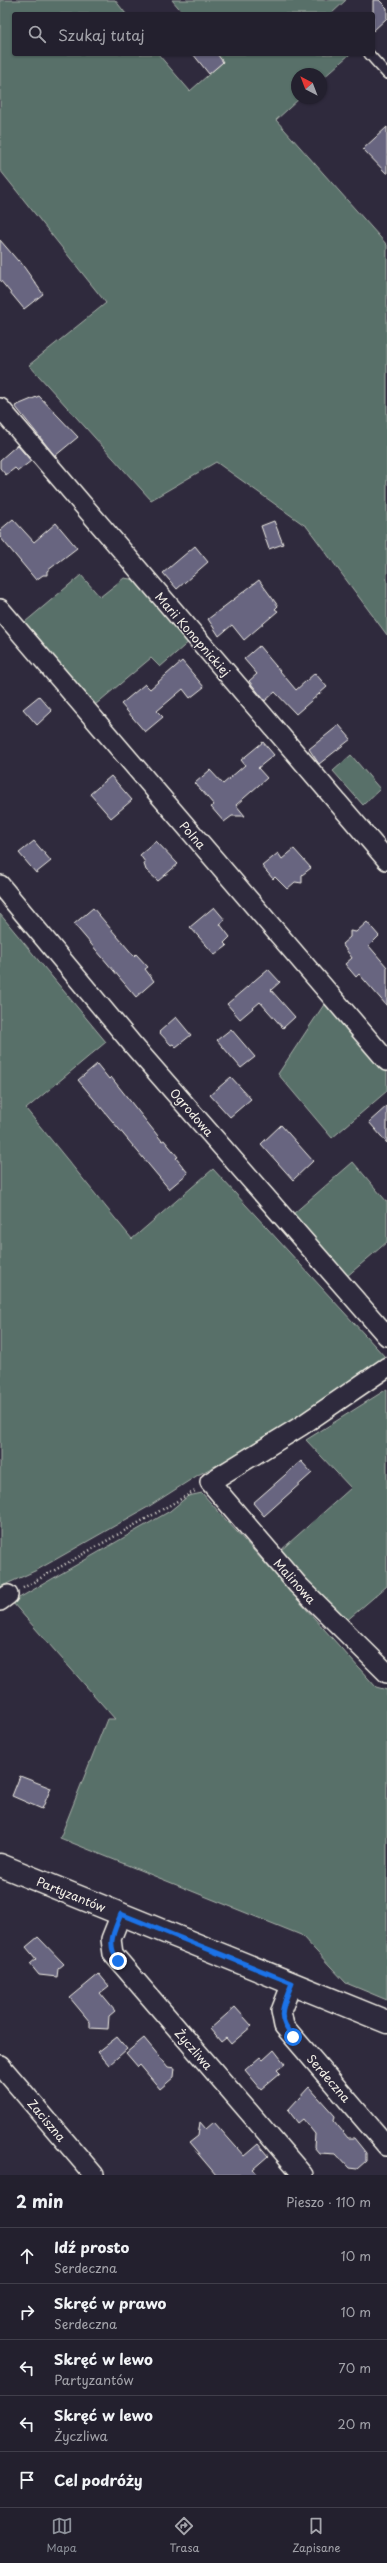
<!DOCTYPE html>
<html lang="pl">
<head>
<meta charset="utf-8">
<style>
  body { margin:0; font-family:"Playpen Sans",sans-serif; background:#2f2d3a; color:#f1f3f6 }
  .compass { position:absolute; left:291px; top:68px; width:36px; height:36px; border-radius:50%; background:#23202e; box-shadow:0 1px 3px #0004; rotate:318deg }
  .stop { position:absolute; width:12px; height:12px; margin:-9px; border:3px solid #1a73e8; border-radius:50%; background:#fff }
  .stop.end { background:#1a73e8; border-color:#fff; box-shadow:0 1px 4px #0008 }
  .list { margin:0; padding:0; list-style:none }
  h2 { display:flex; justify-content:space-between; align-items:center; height:52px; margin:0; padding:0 16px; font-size:17px }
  h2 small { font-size:13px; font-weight:400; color:#a3a3aa }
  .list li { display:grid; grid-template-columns:26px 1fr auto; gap:12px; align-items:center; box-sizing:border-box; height:56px; padding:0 16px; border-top:1px solid #403e4a }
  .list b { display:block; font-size:15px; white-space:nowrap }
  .list p { margin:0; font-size:13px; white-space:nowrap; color:#a3a3aa }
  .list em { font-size:13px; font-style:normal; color:#a3a3aa }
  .icon { flex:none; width:22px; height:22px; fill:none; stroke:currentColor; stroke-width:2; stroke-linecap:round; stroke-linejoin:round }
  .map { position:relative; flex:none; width:387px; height:2175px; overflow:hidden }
  .search { position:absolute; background:#23202e; box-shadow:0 1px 3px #0004; left:12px; right:12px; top:12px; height:44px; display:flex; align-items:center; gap:10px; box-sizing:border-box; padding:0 14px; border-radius:4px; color:#a3a3aa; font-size:15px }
  .sheet { height:332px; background:#23202e }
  nav { display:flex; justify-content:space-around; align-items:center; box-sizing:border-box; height:56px; border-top:1px solid #403e4a; background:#23202e; font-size:11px; color:#a3a3aa }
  nav a { display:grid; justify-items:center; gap:2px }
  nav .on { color:#8c9099 }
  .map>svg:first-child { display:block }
</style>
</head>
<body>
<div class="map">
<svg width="387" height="2175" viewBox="0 0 387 2175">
  <rect width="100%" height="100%" fill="#2f2a3d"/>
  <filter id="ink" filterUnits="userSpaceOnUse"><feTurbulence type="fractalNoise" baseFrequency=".025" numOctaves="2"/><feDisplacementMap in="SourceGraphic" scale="8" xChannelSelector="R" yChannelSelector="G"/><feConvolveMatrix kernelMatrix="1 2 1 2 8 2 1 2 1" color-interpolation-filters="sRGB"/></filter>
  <g filter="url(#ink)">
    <path fill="#596f69" stroke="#a6b0a8" d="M0,0H115L126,14H14V54H158L190,91L223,62L217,54H350L321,80V74H297V98H300L276,120L387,245V635L307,527L216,462L151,500L29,365L106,303L0,170Z
      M172,0H346L331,14H184Z
      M81,575L100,597L124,578L137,580L191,640L160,667L151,658L95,705L25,622Z
      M351,755L380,789L363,805L333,771Z
      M0,914L106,1042L26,1109L132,1239L213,1169L386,1358L272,1436L198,1475L148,1507L37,1570L0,1587Z
      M327,1000L387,1070V1091L332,1138L278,1074Z
      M353,1162L387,1202V1242L346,1277L293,1214Z
      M387,1389V1586L345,1622L280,1551L351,1488L306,1440Z
      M202,1493L376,1687L387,1690V2000L346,1983L301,1935L60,1838L107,1719H115L12,1602L170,1511L188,1496Z"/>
    <path fill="#686580" stroke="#f4f1e8" d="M373,0H379L387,8V18L373,31Z
      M193,54H217L223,62L209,74Z
      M387,127V174L363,149Z
      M0,240L18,261L19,260L43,294L24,309L0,280Z
      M39,396L78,437L55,456L15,406Z
      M17,445L31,461L18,471L15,468L6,475L0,468V460Z
      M13,519L34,542L56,523L77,548L47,571V575H43L36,580L0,537V530Z
      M274,521L283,544L269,549L261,526Z
      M195,546L208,562L177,589L163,573Z
      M259,580L278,606L275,609L278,611L244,640L232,625L219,636L208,619Z
      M259,646L296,690L315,673L327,687L296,714L275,692L265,701L249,681L257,674L244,659Z
      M182,661L204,687L190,698L183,689L157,711L163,717L145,732L121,704L145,684L150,689Z
      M39,696L52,711L37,725L23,709Z
      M339,725L351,739L319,764L309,749Z
      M263,742L274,755L258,768L267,778L236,805L245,816H232L224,822L211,807L214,805L195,783L210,770L223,784L245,765L241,760Z
      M111,776L132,800L111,818L90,794Z
      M34,841L51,861L36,873L19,853Z
      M156,841L178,864L158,881L146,870L144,864L145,862L140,855Z
      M294,849L311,868L302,875V883L295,882L287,889L275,877L273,879L262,866L278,853L282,859Z
      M214,907L225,920L220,924L230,937L224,943L227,946L215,955L190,927Z
      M93,908L134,956L136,954L148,967L145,969L154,981L136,997L74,924Z
      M367,922L379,936L369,946L387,967V1006L359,974L356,977L345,964L352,958L342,944L350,937V931L356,932Z
      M268,969L280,982L271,990L295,1017L283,1028L260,1002L240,1019L227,1004Z
      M176,1017L191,1035L176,1047L173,1044L171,1045L159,1032Z
      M231,1029L255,1057L241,1068L217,1040Z
      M97,1064L109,1079L111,1077L162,1141L164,1140L178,1157L176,1158L188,1173L169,1189L78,1080Z
      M231,1077L251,1099L230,1117L210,1095Z
      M387,1106V1143L369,1122Z
      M281,1125L313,1161L293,1180L261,1144Z
      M301,1461L312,1473L264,1516L253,1503Z
      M20,1776L51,1788L42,1809L12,1796Z
      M38,1937L64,1964L58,1969L57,1977L39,1975L30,1964L36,1959L26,1947Z
      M99,1974L109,1986L100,1993L115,2011L109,2016L108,2029L90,2028V2022L70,1998Z
      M235,2007L252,2026L231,2044L226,2038L221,2042L210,2029Z
      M117,2037L127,2049L109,2065L98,2052Z
      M144,2038L168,2067L175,2068L174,2077L160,2089L140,2065L138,2067L126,2053Z
      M274,2050L285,2064L277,2070L280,2073L261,2089L245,2070L260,2057L263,2060Z
      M309,2087L335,2116L334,2121L348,2138H354L366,2153V2161L357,2169L349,2168L336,2154L319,2153L314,2147L315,2134L303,2119L298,2123L288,2110Z
      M200,2122L206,2129L214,2122L244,2156L258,2144L268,2156L253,2169L258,2175H216L189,2143L198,2136Z"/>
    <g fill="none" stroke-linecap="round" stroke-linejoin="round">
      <g stroke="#f4f1e8" stroke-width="12">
        <path id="lane" d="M369,54L387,74"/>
      </g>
      <g stroke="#f4f1e8" stroke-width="22">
        <path id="street" d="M0,408L387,860
          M0,609L387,1061
          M0,885L133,1045L387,1336
          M387,1367L301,1426L210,1482L298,1585L387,1673
          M0,1601L8,1595
          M121,1914L111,1939L113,1954L303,2175
          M292,1983L281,2011L284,2026L387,2146
          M0,2065L94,2175"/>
      </g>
      <g stroke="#f4f1e8" stroke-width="25">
        <path id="secondary" d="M0,1865L387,2022"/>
      </g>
      <path stroke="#f4f1e8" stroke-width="2.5" stroke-dasharray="1 3" stroke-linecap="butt" d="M23,1588L195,1491"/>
      <use href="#lane" stroke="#2f2a3d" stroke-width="9"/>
      <use href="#street" stroke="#2f2a3d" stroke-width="19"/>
      <use href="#secondary" stroke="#2f2a3d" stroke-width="22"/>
    </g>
  </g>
  <g fill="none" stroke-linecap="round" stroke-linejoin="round" filter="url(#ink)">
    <path stroke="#1a73e8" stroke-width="5" d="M118,1961C106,1944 114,1932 121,1914L292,1983C283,2007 275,2016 293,2037"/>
  </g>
  <g text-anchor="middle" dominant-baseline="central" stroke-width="3" stroke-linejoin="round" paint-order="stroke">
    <g font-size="12" fill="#f4f1e8" stroke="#2f2a3d">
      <text transform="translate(193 634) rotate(49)">Marii Konopnickiej</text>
      <text transform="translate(193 835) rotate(49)">Polna</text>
      <text transform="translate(192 1112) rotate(49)">Ogrodowa</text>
      <text transform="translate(295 1581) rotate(48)">Malinowa</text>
      <text transform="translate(71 1894) rotate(22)">Partyzantów</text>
      <text transform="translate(194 2049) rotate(49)">Życzliwa</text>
      <text transform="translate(329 2078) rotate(49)">Serdeczna</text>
      <text transform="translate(47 2120) rotate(50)">Zaciszna</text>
    </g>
  </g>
</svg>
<svg class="compass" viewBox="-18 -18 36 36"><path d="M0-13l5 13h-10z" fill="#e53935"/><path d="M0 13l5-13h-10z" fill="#a3a3aa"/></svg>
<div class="stop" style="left:293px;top:2037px"></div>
<div class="stop end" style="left:118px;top:1961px"></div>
<div class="search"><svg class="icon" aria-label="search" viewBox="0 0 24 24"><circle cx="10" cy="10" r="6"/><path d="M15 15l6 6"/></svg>Szukaj tutaj</div>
</div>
<section class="sheet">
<h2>2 min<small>Pieszo · 110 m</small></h2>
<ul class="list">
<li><svg class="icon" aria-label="ahead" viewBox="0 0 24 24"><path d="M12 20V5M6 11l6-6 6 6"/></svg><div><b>Idź prosto</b><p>Serdeczna</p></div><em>10 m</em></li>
<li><svg class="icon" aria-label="right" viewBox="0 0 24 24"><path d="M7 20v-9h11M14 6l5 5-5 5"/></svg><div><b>Skręć w prawo</b><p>Serdeczna</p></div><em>10 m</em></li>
<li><svg class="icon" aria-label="left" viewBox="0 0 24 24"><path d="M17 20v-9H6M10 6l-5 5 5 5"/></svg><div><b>Skręć w lewo</b><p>Partyzantów</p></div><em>70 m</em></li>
<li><svg class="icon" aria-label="left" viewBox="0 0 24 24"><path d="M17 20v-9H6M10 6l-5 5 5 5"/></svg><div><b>Skręć w lewo</b><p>Życzliwa</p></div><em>20 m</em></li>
<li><svg class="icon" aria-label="arrive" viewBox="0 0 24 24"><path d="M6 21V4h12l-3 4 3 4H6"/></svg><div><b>Cel podróży</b></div></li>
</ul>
</section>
<nav>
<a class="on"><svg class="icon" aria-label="map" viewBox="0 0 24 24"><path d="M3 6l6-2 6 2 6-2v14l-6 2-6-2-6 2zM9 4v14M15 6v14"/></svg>Mapa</a>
<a><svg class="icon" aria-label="directions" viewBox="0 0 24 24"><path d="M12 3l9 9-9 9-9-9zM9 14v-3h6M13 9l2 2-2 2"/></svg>Trasa</a>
<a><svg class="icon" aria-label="saved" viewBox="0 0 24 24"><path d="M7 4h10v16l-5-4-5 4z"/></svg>Zapisane</a>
</nav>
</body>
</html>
